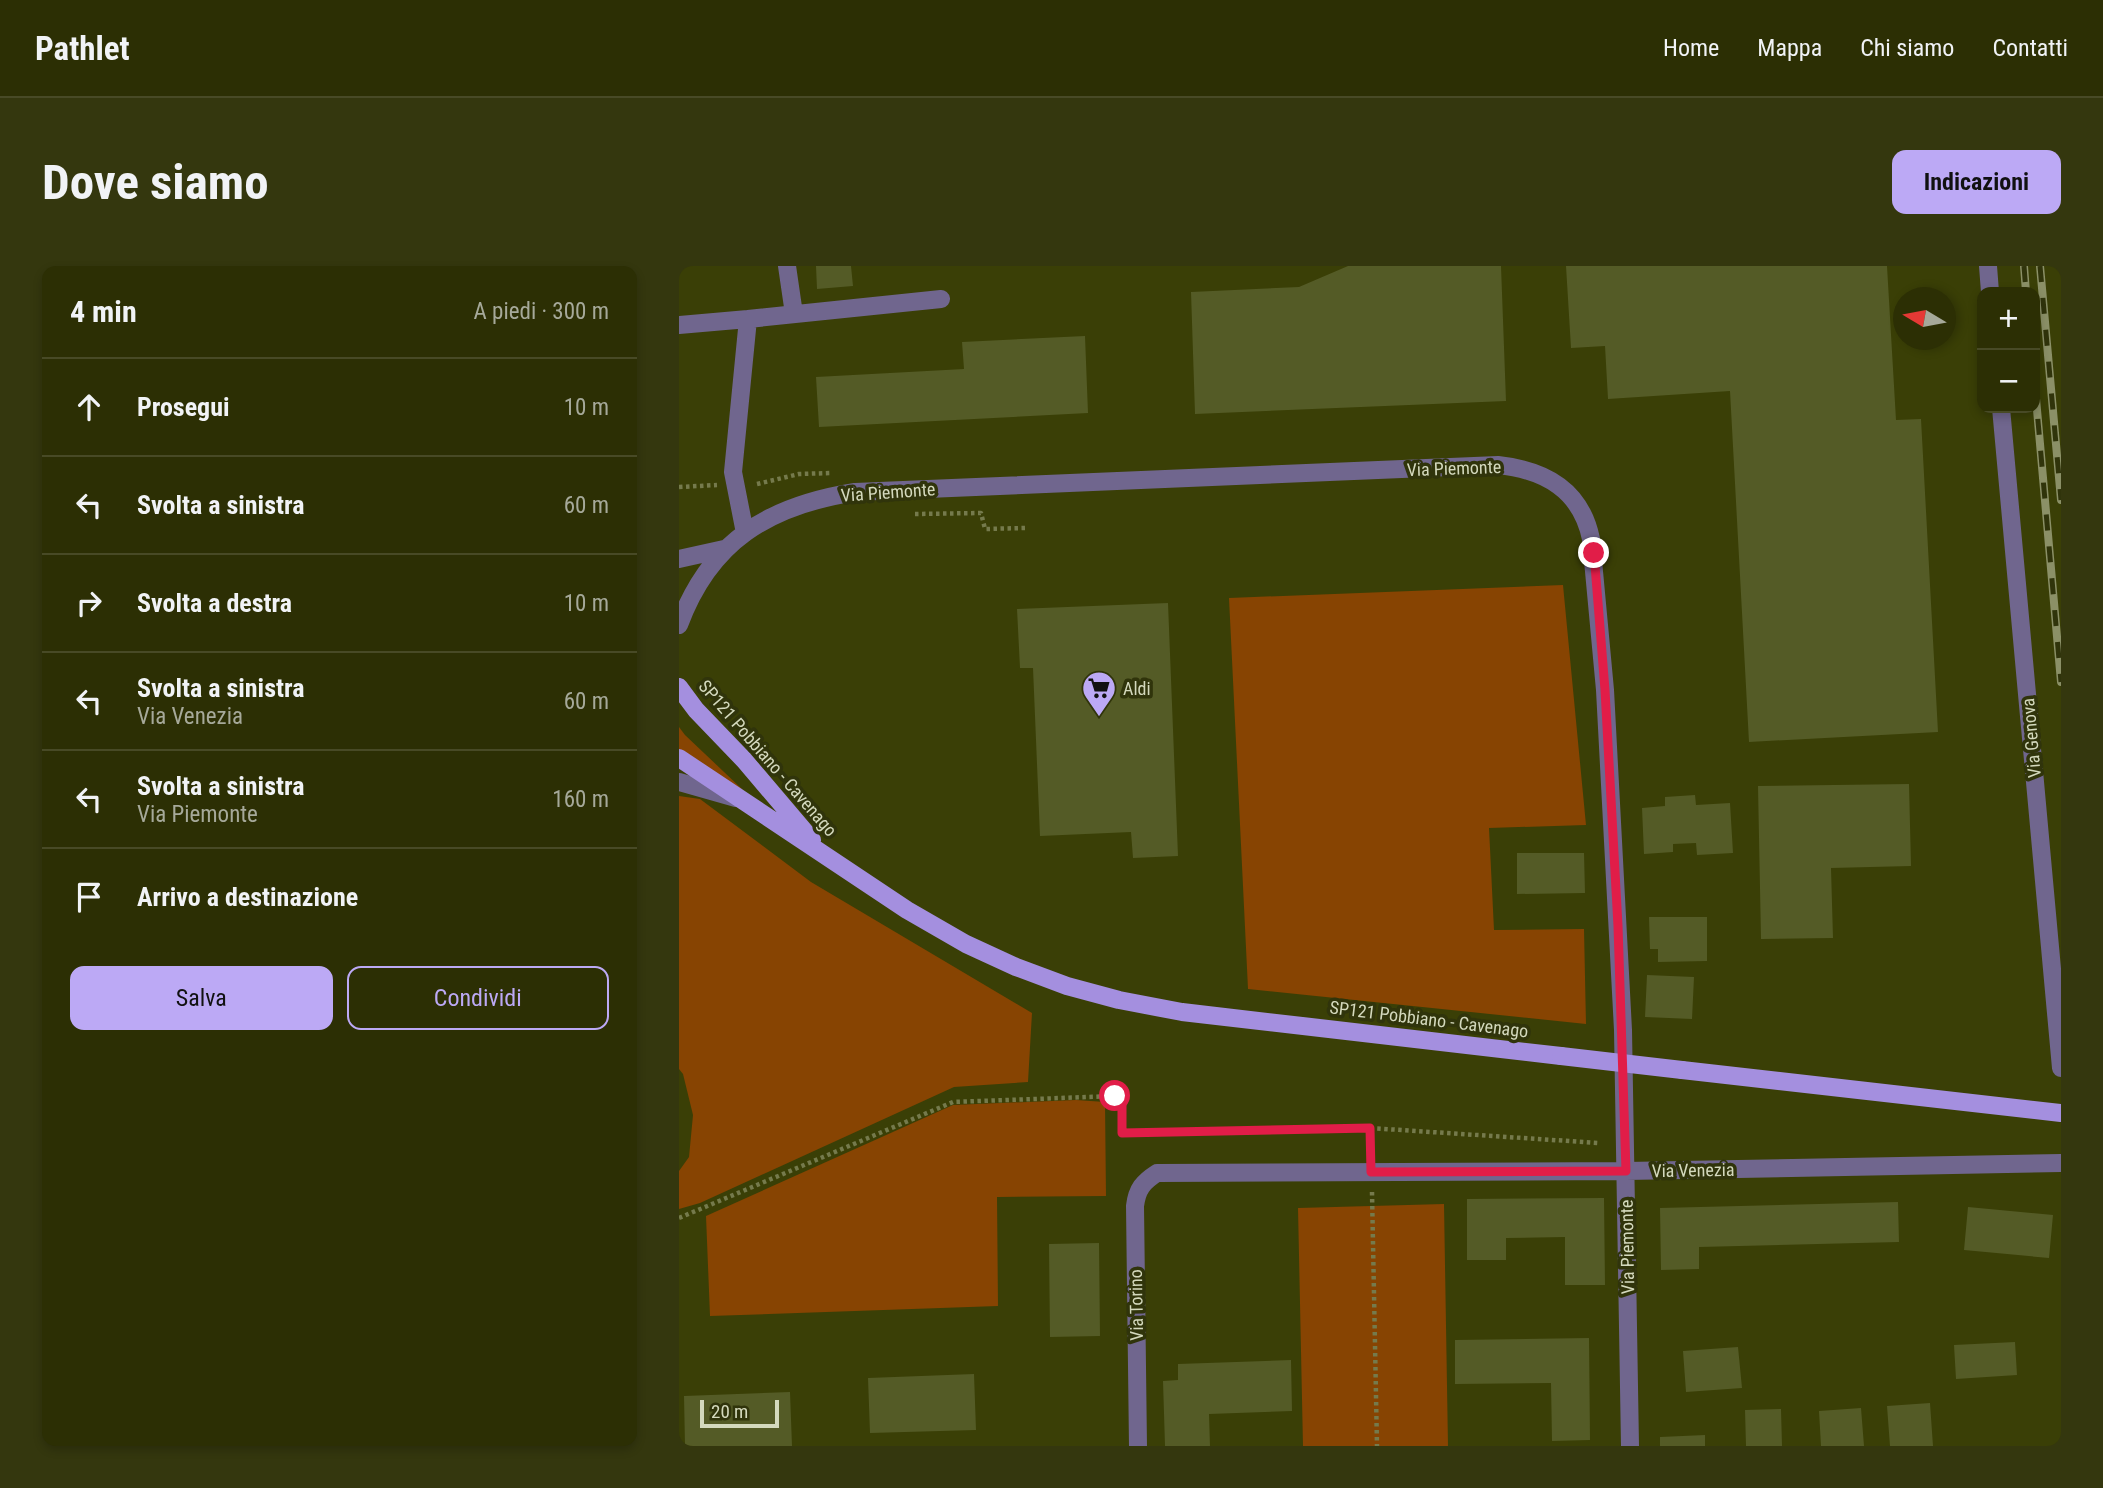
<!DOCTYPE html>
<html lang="it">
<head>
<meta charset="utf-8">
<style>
  body { margin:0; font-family:"Roboto Condensed",sans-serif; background:#34370e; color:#f1f3f6 }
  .controls { position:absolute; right:21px; top:21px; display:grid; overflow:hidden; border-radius:14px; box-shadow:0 4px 10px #0003 }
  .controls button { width:63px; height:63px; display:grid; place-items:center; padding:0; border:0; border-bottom:2px solid #484a26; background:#2c2f04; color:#f1f3f6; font:35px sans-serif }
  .compass { position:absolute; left:1214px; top:21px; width:63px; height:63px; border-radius:50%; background:#2c2f04; box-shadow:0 4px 10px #0003; rotate:280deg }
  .scale { position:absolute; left:21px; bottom:18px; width:79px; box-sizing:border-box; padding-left:7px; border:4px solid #d4d9bd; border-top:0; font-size:19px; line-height:24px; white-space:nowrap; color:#d4d9bd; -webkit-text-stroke:5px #30340b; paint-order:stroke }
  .stop { position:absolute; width:21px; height:21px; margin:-16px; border:5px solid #e11d48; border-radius:50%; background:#fff }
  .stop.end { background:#e11d48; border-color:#fff; box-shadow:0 2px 7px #0008 }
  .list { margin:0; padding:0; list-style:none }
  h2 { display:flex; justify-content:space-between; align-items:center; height:91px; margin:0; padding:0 28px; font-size:30px }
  h2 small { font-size:23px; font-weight:400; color:#a6a99a }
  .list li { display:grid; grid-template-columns:46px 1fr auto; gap:21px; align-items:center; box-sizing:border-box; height:98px; padding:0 28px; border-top:2px solid #484a26 }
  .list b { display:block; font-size:26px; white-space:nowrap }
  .list p { margin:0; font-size:23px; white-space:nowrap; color:#a6a99a }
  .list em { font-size:23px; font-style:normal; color:#a6a99a }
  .actions { display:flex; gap:14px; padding:21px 28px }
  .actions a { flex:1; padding:16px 0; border:2px solid #bca9f5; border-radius:14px; text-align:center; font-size:24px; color:#bca9f5 }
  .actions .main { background:#bca9f5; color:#111 }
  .icon { flex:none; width:38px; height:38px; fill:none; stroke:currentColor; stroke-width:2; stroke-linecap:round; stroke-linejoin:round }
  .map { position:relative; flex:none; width:1382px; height:1180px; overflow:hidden; border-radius:14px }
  header { display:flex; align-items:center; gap:42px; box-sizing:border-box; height:98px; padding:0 35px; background:#2c2f04; border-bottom:2px solid #484a26 }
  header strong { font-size:33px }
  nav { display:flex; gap:38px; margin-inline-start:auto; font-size:24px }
  .intro { display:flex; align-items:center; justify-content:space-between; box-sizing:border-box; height:168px; padding:0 42px }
  h1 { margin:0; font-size:49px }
  .button { padding:18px 32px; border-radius:14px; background:#bca9f5; color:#111; font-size:24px; font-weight:700 }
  main { display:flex; gap:42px; padding:0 42px }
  aside { flex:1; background:#2c2f04; border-radius:14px; box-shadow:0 4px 10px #0003 }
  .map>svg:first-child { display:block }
</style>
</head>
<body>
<header>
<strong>Pathlet</strong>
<nav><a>Home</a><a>Mappa</a><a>Chi siamo</a><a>Contatti</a></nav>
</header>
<div class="intro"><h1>Dove siamo</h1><a class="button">Indicazioni</a></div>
<main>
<aside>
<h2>4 min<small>A piedi · 300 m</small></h2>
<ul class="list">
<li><svg class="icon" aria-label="ahead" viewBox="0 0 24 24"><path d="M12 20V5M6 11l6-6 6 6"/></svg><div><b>Prosegui</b></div><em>10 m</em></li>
<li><svg class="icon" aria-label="left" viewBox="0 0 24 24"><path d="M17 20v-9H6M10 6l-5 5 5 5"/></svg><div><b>Svolta a sinistra</b></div><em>60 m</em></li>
<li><svg class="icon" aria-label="right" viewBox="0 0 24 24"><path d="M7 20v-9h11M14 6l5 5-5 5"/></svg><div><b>Svolta a destra</b></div><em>10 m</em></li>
<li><svg class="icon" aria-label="left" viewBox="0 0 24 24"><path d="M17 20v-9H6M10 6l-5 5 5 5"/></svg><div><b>Svolta a sinistra</b><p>Via Venezia</p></div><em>60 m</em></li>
<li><svg class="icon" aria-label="left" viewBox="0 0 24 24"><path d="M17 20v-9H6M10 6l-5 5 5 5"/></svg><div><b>Svolta a sinistra</b><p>Via Piemonte</p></div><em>160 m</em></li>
<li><svg class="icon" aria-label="arrive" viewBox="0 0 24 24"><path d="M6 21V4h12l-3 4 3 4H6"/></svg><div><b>Arrivo a destinazione</b></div></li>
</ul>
<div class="actions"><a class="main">Salva</a><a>Condividi</a></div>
</aside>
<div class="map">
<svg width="1382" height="1180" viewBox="0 0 1382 1180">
  <rect width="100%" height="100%" fill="#3a3f06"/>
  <path fill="#874402" d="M884,319L907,559L810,562L815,664L905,663L907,758L569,723L550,332Z
    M0,461L6,469L64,524L0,485Z
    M0,530L21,533L132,616L353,747L349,816L275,821L21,937L0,943V905L10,891L14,849L4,808L0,803Z
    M397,834L426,836L427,930L318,931L319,1040L31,1050L27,950L274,839Z
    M765,938L769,1180H624L619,942Z"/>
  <path fill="#545b26" d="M137,0H172L174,20L138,23Z
    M669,0H822L827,135L516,148L512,26L620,21Z
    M887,0H1208L1217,154L1242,153L1259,466L1070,476L1051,125L929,133L926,80L892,82Z
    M406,70L409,147L140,161L137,111L285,103L283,76Z
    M489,337L499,590L454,592L452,566L361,570L354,402H341L338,343Z
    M1230,518L1232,600L1152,602L1154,672L1082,673L1079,520Z
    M1016,529L1017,539L1051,537L1054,587L1018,589L1017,577L994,578V586L965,588L963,542L986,540V531Z
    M838,587H905L906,627L838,628Z
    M970,651H1028V695L979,696V683H971Z
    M968,709L1015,711L1013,753L966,751Z
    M925,932L926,1019H886V971L827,972V994H788V933Z
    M1219,936L1220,976L1020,981V1003L982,1004L981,942Z
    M1289,941L1374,949L1370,992L1285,984Z
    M420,977L421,1070L371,1071L370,978Z
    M910,1072L911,1174L873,1175L872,1117L776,1118V1074Z
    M1336,1076L1338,1109L1277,1113L1275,1079Z
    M1059,1081L1063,1122L1007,1126L1004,1085Z
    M612,1094L613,1145L530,1148L531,1180H486L484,1115L499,1114V1098Z
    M295,1108L297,1164L191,1167L189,1112Z
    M111,1126L113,1180H6L5,1130Z
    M1251,1137L1254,1180H1211L1208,1140Z
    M1182,1142L1185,1180H1142L1140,1145Z
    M1102,1143L1103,1180H1067L1066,1144Z
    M1026,1169V1180H981V1171Z"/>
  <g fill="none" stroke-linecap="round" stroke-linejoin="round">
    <path stroke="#757a4c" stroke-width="4.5" stroke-dasharray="3.5 3.5" stroke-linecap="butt" d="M78,218L120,208L152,207
      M0,221L38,219
      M236,248L302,247L306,263L347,262
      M691,862L692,885
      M693,926L698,1180
      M0,952L274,836L436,830L443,834V867L691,862L920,877"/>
    <path stroke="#70668e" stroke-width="18" d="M108,0L115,48
      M1309,0L1311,26
      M69,53L262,33
      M0,59L69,53L54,206L66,267
      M1322,142L1382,802
      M0,293L45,283
      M0,359C31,275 89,240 176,226L819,199C866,204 902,224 912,273L926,424L944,764L951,1180
      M0,516L57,532
      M459,1180L456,940C458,923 464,916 478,907L947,905L1382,897"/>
    <path stroke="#a48fdf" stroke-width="18" d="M0,421L17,444L65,494L133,574
      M0,492L228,644L287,678L337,701L388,720L440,734L503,746L882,790
      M1003,804L1382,847"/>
    <g stroke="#8b9067" stroke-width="8">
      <path id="rail" d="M1345,0L1347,26
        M1361,0L1382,234
        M1356,121L1382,416"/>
    </g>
    <use href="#rail" stroke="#30340b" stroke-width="5" stroke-dasharray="16" stroke-linecap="butt"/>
    <path stroke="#a48fdf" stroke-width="18" d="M882,790L1003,804"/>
  </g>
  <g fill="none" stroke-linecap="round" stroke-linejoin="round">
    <path stroke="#e11d48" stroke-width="9" d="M436,830L443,834V867L691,862L692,906L947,905L939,660L926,424L915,287"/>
  </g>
  <defs>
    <g id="supermarket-pin" transform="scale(1.75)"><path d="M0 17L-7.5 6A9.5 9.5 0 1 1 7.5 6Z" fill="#bca9f5" stroke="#30340b"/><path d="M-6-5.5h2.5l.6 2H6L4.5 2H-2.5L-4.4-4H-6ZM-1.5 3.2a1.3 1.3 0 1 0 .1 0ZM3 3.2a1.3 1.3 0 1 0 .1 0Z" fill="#111"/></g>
  </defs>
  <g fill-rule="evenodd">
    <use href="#supermarket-pin" x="420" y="422"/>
  </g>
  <g text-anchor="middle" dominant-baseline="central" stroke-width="7" stroke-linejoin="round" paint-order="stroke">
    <g font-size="18" fill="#d4d9bd" stroke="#30340b">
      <text transform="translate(775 202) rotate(-2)">Via Piemonte</text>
      <text transform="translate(209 226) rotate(-4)">Via Piemonte</text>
      <text transform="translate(1352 472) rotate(-95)">Via Genova</text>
      <text transform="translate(89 492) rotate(49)">SP121 Pobbiano - Cavenago</text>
      <text transform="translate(750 753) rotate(7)">SP121 Pobbiano - Cavenago</text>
      <text transform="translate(1014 904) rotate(-1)">Via Venezia</text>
      <text transform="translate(948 981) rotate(-91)">Via Piemonte</text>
      <text transform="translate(457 1039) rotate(-91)">Via Torino</text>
    </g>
    <g font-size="18" fill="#d4d9bd" stroke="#30340b" text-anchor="start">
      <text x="444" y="422">Aldi</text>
    </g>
  </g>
</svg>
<div class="controls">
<button>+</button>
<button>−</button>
</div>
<svg class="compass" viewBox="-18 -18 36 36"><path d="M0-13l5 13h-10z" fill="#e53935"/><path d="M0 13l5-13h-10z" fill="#a6a99a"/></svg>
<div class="scale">20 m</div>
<div class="stop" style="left:436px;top:830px"></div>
<div class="stop end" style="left:915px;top:287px"></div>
</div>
</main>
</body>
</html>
